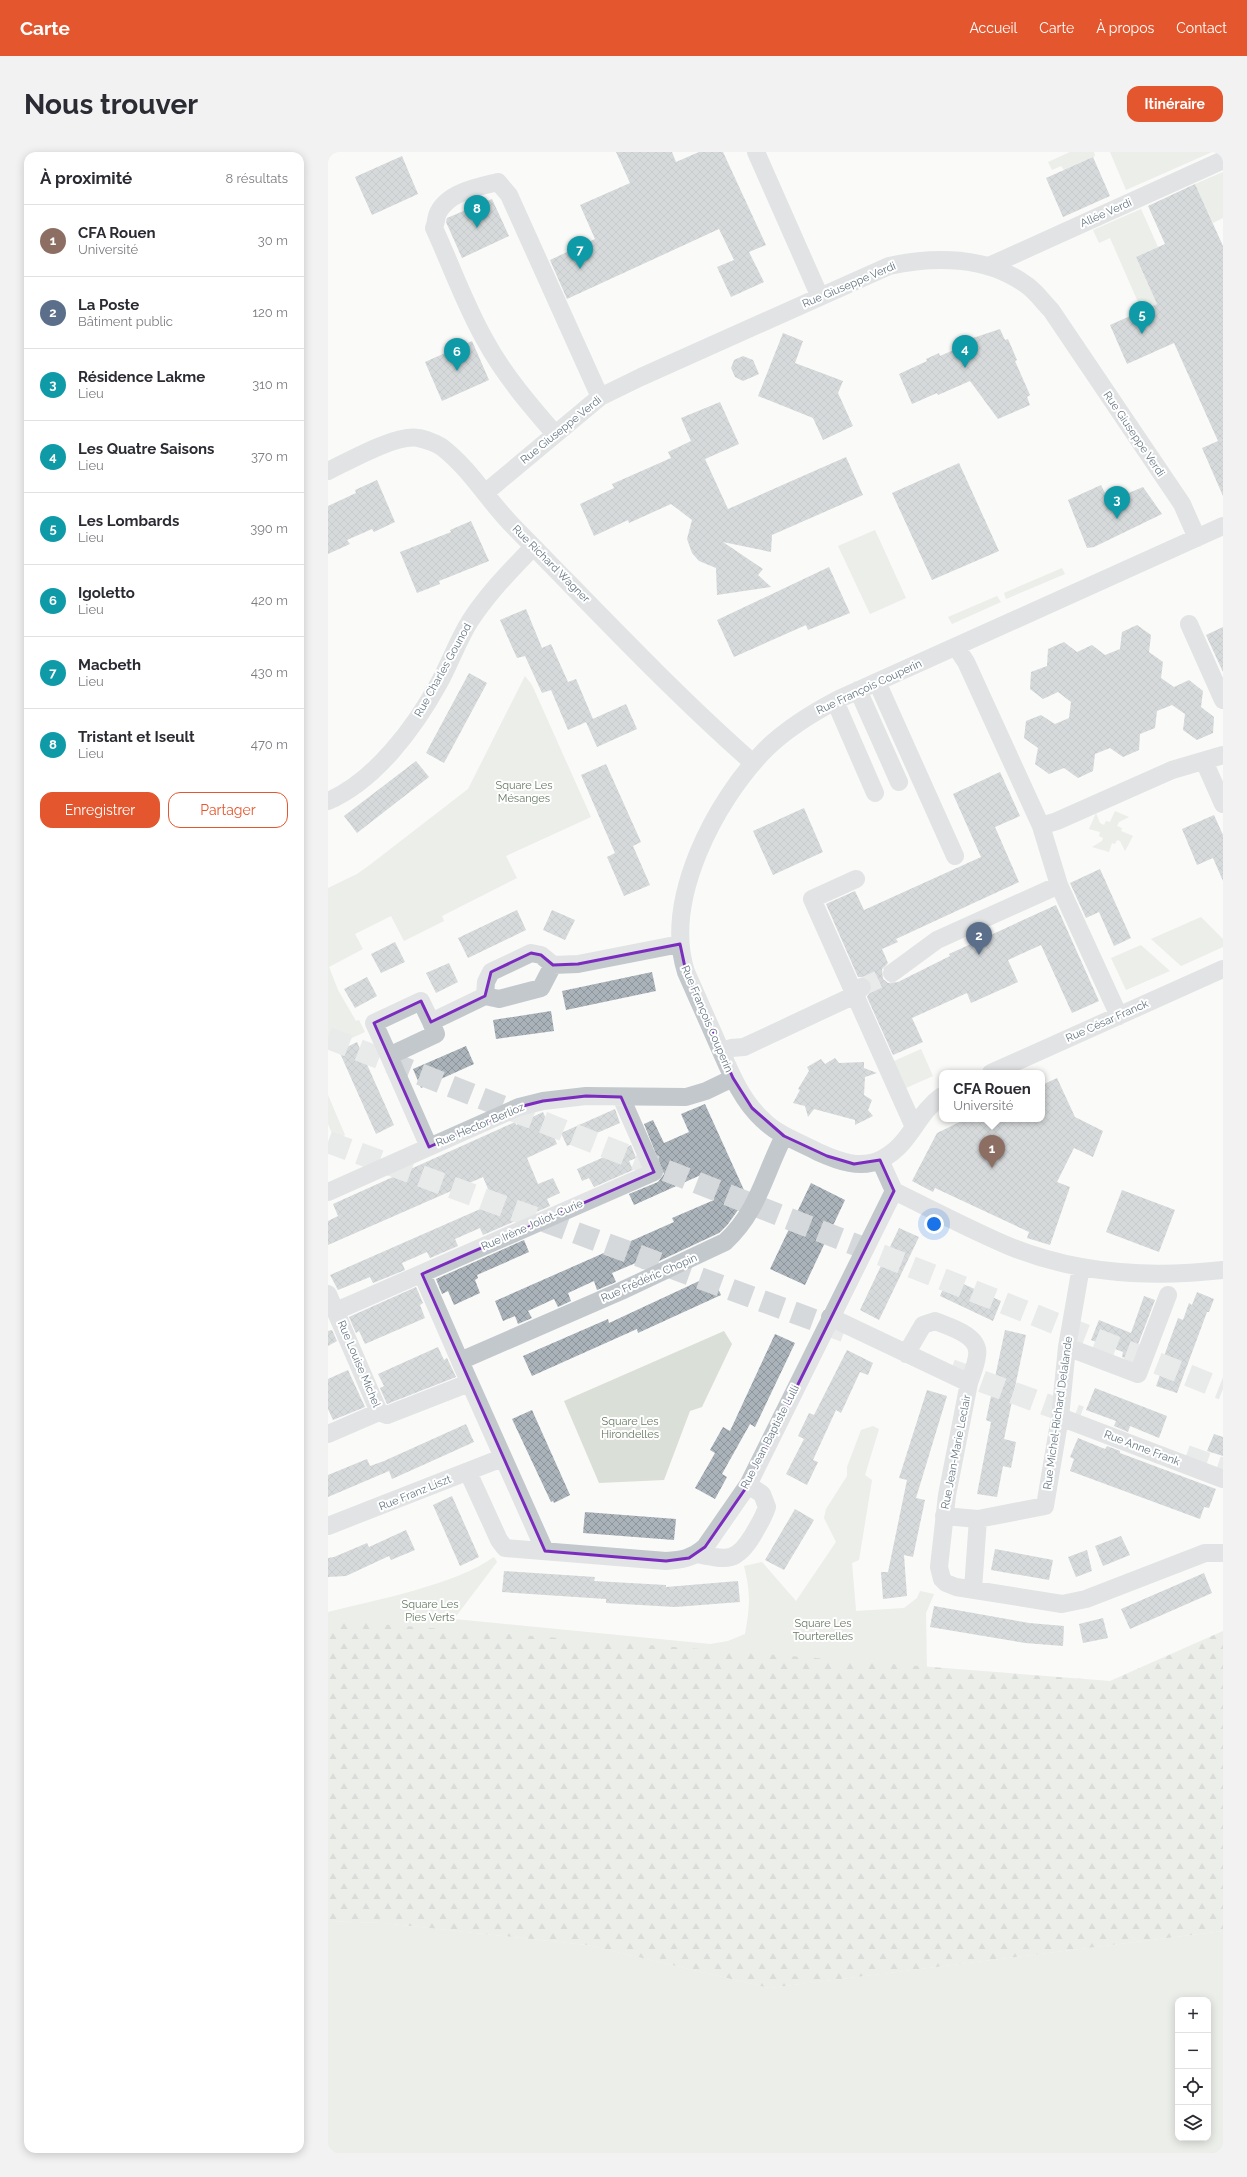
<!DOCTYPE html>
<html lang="fr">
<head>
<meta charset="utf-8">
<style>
  body { margin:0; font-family:Raleway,sans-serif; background:#f2f2f3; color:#2b2b33 }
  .controls { position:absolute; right:12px; bottom:12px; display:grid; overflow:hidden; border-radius:8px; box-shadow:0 2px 10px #0003 }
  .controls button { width:36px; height:36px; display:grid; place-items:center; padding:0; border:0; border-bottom:1px solid #e1e1e2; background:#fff; color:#2b2b33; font:20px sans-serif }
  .you { position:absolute; left:606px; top:1072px; width:14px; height:14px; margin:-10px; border:3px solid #fff; border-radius:50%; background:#1a73e8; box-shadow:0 0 0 6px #1a73e833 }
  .badge { display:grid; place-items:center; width:26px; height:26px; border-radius:50%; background:#e4572e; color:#fff; font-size:13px; font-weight:700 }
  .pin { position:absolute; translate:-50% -33px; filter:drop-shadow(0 1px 2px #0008) }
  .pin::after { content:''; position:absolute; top:21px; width:14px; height:12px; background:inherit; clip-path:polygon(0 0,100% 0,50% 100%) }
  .popup { position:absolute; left:611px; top:918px; width:106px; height:52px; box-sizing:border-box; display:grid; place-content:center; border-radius:8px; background:#fff; filter:drop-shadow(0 1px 3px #0005); font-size:13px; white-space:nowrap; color:#7c7c81 }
  .popup b { font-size:15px; color:#2b2b33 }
  .popup::after { content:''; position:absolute; left:50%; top:100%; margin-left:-8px; border:8px solid transparent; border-top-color:#fff }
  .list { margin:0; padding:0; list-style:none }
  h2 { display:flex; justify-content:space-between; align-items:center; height:52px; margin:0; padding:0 16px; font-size:17px }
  h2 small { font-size:13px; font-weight:400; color:#7c7c81 }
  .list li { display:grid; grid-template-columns:26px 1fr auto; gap:12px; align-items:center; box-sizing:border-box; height:72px; padding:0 16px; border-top:1px solid #e1e1e2 }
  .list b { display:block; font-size:15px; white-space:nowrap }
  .list p { margin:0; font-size:13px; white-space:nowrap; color:#7c7c81 }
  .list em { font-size:13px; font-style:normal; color:#7c7c81 }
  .actions { display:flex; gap:8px; padding:12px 16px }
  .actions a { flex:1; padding:9px 0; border:1px solid #e4572e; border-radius:12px; text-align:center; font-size:14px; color:#e4572e }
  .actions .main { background:#e4572e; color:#fff }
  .icon { flex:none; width:22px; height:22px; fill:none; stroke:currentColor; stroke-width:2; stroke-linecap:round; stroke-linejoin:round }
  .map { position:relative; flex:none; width:895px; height:2001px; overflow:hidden; border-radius:12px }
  header { display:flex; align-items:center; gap:24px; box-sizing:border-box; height:56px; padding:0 20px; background:#e4572e; color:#fff }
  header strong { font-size:19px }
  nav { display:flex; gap:22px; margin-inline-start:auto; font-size:14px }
  .intro { display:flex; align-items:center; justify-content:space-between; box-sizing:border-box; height:96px; padding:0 24px }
  h1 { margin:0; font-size:28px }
  .button { padding:10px 18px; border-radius:12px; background:#e4572e; color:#fff; font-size:14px; font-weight:700 }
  main { display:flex; gap:24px; padding:0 24px }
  aside { flex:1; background:#fff; border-radius:12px; box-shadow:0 2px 10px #0003 }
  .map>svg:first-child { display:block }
</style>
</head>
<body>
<header>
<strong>Carte</strong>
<nav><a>Accueil</a><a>Carte</a><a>À propos</a><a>Contact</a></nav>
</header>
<div class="intro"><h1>Nous trouver</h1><a class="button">Itinéraire</a></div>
<main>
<aside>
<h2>À proximité<small>8 résultats</small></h2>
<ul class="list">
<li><span class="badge" style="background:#8d6e63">1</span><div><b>CFA Rouen</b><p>Université</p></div><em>30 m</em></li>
<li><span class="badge" style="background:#5c6f8a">2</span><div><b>La Poste</b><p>Bâtiment public</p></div><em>120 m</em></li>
<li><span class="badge" style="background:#0f9aa8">3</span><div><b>Résidence Lakme</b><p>Lieu</p></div><em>310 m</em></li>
<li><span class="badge" style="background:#0f9aa8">4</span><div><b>Les Quatre Saisons</b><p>Lieu</p></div><em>370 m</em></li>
<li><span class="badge" style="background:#0f9aa8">5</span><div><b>Les Lombards</b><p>Lieu</p></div><em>390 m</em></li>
<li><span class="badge" style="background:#0f9aa8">6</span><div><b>Igoletto</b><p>Lieu</p></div><em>420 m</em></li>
<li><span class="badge" style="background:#0f9aa8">7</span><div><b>Macbeth</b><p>Lieu</p></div><em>430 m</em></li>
<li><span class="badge" style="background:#0f9aa8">8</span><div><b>Tristant et Iseult</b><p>Lieu</p></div><em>470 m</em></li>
</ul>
<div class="actions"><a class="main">Enregistrer</a><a>Partager</a></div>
</aside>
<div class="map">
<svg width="895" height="2001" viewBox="0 0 895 2001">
  <defs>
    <pattern id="forest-firs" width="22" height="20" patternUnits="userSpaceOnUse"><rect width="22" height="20" fill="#dadfd7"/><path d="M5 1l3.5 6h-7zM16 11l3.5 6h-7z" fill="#b4b9b4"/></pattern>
    <pattern id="building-cross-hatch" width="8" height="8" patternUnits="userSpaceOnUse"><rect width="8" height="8" fill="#aab3b9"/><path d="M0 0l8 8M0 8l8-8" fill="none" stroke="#8e969c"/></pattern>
  </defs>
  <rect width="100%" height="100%" fill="#fafaf8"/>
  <path fill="#dadfd7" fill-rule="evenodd" d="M742,0H766L767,4L736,18L733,14L724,18L720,10Z
    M782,0H884L798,38Z
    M895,20V66L885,71L867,32Z
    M813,57L830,95L808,105L829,152L819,157L815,148L810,150L782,86L771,91L765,78Z
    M547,378L578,446L542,462L510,394Z
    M734,416L737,422L678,447L676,441Z
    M669,444L673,450L624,472L620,465Z
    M197,524L204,533L263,665L178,704L189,726L114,764L116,769L76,789L63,764L27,782L35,797L1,815L10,838L28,869L31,868L37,880L0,897V736L29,722L43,712L140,637Z
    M787,659L801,665L791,670L789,674L794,676L793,679L805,684L797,699L792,689L789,688L787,692L784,691L781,700L764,695L774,689L775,686L771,684L772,680L761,677L768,661L772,671L776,673L778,669L782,670Z
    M873,765L895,787V795L853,814L823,787Z
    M813,793L842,819L798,838L783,806Z
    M593,897L605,924L578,936L566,909Z
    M0,943L17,983L7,988L0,972Z
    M396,1179L404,1192L374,1255L362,1259L336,1328L271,1331L236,1249Z
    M545,1274L551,1277L537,1323L544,1328L531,1408L524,1411L528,1459L576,1456L589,1446L592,1439L606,1442L598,1461L599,1522L0,1475V1460C48,1448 127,1433 166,1405L169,1410L126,1467L382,1492L400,1489L417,1482C422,1454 423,1442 416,1414L434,1410L468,1449L508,1390L496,1366L498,1357L519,1324V1315L533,1278Z
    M0,1769L55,1771L259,1793L441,1836L895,1779V2001H0ZM850,1848H880V1986H850Z"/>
  <path fill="url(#forest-firs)" d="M0,1468L782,1529L895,1479V1779L441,1836L259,1793L55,1771L0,1769Z"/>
  <path fill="url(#building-cross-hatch)" d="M288,0H344L348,10L371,0H395L438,93L421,100L436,130L403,145L389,115L406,108L391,77L239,147L222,108L267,87L252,53L302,31Z
    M74,4L90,42L44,63L27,25Z
    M765,5L782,44L735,65L718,26Z
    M867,32L895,94V344L874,296L890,289L846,191L799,212L782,173L829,152L808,105L837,92L820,54Z
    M164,47L181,84L134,106L118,70L119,66Z
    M672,177L677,188L680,187L689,208L687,209L702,243L699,245L702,253L670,267L642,229L610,243L609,241L584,252L571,222L599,209L598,207L611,201L612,204L646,189L645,186Z
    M455,181L475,189L467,211L515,229L510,241L525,274L495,288L485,266L430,244Z
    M144,189L161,228L114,249L97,210Z
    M415,204L425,208L431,222L415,229L407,225L403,216L406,208Z
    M392,250L411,292L377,307L400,357L518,305L535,343L444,383L443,400L395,390L435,417L430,423L443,435L389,443L388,416L371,409L364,401L359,387L364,368L343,352L301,371L300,368L266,384L252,352L286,336L284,332L343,306L340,300L363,289L353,266Z
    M631,311L671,399L604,428L564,341Z
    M49,328L67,370L46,380L44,377L19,388L22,392L0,402V354L28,341L27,338Z
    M773,333L781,349L815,335L834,362L766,395L759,396L740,348Z
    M143,369L161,409L111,429L112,432L89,441L72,400L123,380L122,378Z
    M501,415L522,461L480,478L478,473L406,505L389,468Z
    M198,457L214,496L223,492L240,530L248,527L265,567L240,578L223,538L214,541L197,504L189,506L172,468Z
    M809,473L823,483L821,500L835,510L833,526L846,535L861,528L875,539L873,555L886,565L885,581L869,588L855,578L857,562L844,553L829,559L827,576L812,582L811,598L795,605L782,596L767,602L765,619L750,626L736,616L721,622L707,612L710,596L696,586L698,569L713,563L727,572L741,566L743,550L730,540L715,547L702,537L703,520L719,514L720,497L736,490L749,500L764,493L777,503L792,497L794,480Z
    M895,475V520L878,483Z
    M141,521L159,531L116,611L98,601Z
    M298,552L309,577L269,595L258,570Z
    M88,609L101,625L29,681L16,664Z
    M278,612L313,690L305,694L322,733L296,744L279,705L287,701L253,623Z
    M672,620L692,664L667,675L691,730L568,787L570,790L554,797L560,811L554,817L555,827L560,831L570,830L622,804L621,802L728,753L771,849L744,861L713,793L680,808L690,830L643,851L639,841L584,866L595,890L565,903L539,845L544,837V831L536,825H530L498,752L527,739L536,758L653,705L625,642Z
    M476,656L495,700L445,723L425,679Z
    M886,663L895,683V729L885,706L869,713L854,677Z
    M772,717L803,786L786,794L771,760L758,766L742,731Z
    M189,758L198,778L140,806L130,786Z
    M224,758L247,768L237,788L215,778Z
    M67,790L77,810L53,821L43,802Z
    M121,811L130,830L108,841L98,821Z
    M324,820L328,839L238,858L234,839Z
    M39,825L49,844L27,856L16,837Z
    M223,859L226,879L168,887L165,868Z
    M29,890L66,973L48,982L11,899Z
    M138,894L146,912L93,936L85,917Z
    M507,906L511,911L536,910V916L549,921L537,925L536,943L544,948L540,958L545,964L527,973V968L486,957L480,965L477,954L465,951L472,938L470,937L481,919L479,915L493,907L497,912Z
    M729,926L747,965L775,979L765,1005L746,996L729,1030L742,1035L722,1093L699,1086L701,1080L607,1036L605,1040L584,1029L609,981L638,967H714V933Z
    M377,952L416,1038L404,1044L410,1058L400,1072L391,1081L314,1117L310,1110L284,1121L288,1130L269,1138L266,1129L240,1141L243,1149L230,1155L226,1147L200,1159L204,1166L190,1172L187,1164L175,1169L167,1149L346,1070L344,1066L386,1048L375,1022L306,1053L301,1042L330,1030L336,1022L316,972L325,968L336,991L361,980L353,962Z
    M287,957L292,971L239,994L233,981Z
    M215,960L229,992L199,1006L210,1032L225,1026L232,1041L219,1047L222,1054L155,1083L152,1076L127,1087L130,1094L102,1106L99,1100L74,1111L77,1118L45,1131L42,1125L10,1138L2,1123L166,1051L155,1025L0,1093V1069L10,1064L5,1052L187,970L188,973Z
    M303,993L308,1006L301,1009L305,1018L266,1035L261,1026L254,1029L249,1017Z
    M483,1031L517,1048L477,1133L442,1117Z
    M794,1038L847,1058L831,1100L778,1080Z
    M571,1076L591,1085L551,1168L532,1158Z
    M196,1088L201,1100L149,1123L150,1126L147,1128L152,1141L126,1153L120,1139L114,1142L108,1127Z
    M384,1123L393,1143L310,1181L309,1177L204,1224L195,1204L280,1167L281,1171Z
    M620,1125L673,1149L665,1169L612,1144Z
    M88,1135L95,1151L92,1153L97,1166L37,1192L31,1179L28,1181L21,1165Z
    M869,1140L886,1147L881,1160H879L849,1241L828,1234L835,1215H832L850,1166L855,1168L861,1151L864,1153Z
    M816,1144L827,1148L804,1208L794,1205L795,1200L763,1188L771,1168L803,1181Z
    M4,1178L9,1189L0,1194V1179Z
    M677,1178L698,1183L676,1287L688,1290L683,1316L675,1314L669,1345L649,1342L663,1270L658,1268Z
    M447,1182L467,1191L427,1275L422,1272L394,1322L399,1325L387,1347L367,1336L387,1301L382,1298L395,1275L402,1279Z
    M110,1195L116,1208L119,1206L128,1225L59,1252L52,1236L56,1234L50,1222Z
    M519,1198L545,1211L540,1223L532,1220L513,1261L508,1258L485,1308L490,1310L479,1333L458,1322L476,1287L470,1284L481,1261L486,1263Z
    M20,1218L37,1255L5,1268L0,1257V1227Z
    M767,1236L839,1264L831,1286L802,1274L800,1280L786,1274L788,1269L758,1258Z
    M599,1238L619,1244L588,1346L597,1348L585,1405L576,1403L579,1444L555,1447L553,1420H560L579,1328L571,1326Z
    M204,1258L242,1343L226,1351L225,1349L223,1350L184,1267Z
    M138,1272L146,1290L64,1327L61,1319L0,1345V1323L39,1307L42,1314L56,1309Z
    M886,1282L895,1285V1304L879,1299Z
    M750,1286L777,1297L779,1294L792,1299V1301L888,1337L881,1356L876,1355L872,1367L742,1319L746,1307L742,1305Z
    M124,1344L151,1405L132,1414L105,1353Z
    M467,1357L486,1368L456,1418L437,1408Z
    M257,1360L348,1367L346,1388L255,1381Z
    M78,1378L87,1398L63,1408L61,1404L18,1424L0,1425V1406L6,1405L39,1391L41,1395Z
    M793,1384L802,1403L775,1414L767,1394Z
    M667,1397L725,1408L721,1428L663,1418Z
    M759,1398L764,1419L748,1425L740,1405Z
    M176,1419L267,1425L266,1429L338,1433V1435L410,1429L412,1450L347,1455L278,1451V1447L174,1440Z
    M876,1421L884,1441L802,1477L793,1457Z
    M606,1454L701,1471L736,1474L735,1494L697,1491L602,1475Z
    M775,1466L780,1486L755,1491L751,1472Z"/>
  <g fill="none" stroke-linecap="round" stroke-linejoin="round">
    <path stroke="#d5d9db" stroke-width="18" stroke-dasharray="18 9" stroke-linecap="butt" d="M534,835L564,821"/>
    <path stroke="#d5d9db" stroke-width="22" stroke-dasharray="22 11" stroke-linecap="butt" d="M0,886L895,1237
      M0,990L519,1180
      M623,1218L752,1265
      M858,1304L895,1317"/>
    <path stroke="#c3c8cc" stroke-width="18" d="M428,0L492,145
      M661,114L895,8
      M227,282C201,252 176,223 157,188C137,153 123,113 106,76C108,72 108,65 110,61C120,40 150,35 170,30L181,43L272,245
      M0,319C21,309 68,282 90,286C97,287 110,292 115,296C143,318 161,350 186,375C264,454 341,537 425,611
      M157,341L272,245L313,225L561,114C606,104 658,104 697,132C707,138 715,150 723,158L854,352L869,386
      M861,472L895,548
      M632,501L638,510L713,674L731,733L791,864
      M549,530L627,704
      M530,538L571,630
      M507,549L547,641
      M876,609L895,652
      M0,649C47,629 87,575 111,531C122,511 130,488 142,469C160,441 183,418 205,395
      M713,674L729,669L844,618L895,603
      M528,727L484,747L586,975
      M564,821L609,788L731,733
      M157,844L158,830L163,820L203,801L213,803L225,813L250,812L352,792
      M403,896L416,895L527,843L534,835
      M61,904L46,871L93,849L103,870
      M663,921L895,817
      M614,944C588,962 583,992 554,1007C533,1018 510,1009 490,1000C471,990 450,983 435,968C412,947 401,917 389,890C379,867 368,843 358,820C335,748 387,649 437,598C459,576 484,561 511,547L895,374
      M101,995L61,904L108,882L103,870L157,844L171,847L213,836L225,813
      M552,1008L566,1039C605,1058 643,1078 683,1095C750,1122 825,1126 895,1118
      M0,1040L191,955L215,949L258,944L358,945L378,939L405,926
      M94,1122L132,1209
      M0,1142L51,1260L0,1282
      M8,1159L326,1020L293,945
      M502,1165L641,1231L619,1343L611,1415L614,1427L618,1431L628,1435L734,1452L758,1447L877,1401H895
      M739,1195L810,1222L840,1143
      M578,1202L595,1173L607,1169C621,1175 653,1183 649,1204C648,1213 644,1222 641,1231
      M51,1260L59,1263L141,1231
      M732,1265L895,1327
      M140,1320L171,1388L177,1396L338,1409C354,1408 365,1406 377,1395L420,1333L566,1039
      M616,1364L650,1367L717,1354L732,1265L739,1195L753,1115
      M0,1374L174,1306
      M217,1399L132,1209L293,1139L397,1090C430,1060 436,1023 456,984
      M369,1402C399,1408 408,1411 425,1383C430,1374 436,1365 439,1355L434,1342L420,1333
      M645,1437L650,1367"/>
  </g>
  <path d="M0 0H895V2001H0ZM352,792L358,820L405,926L424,956L456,984L499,1004L526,1012L552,1008L566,1039L420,1333L377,1395L361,1406L338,1409L217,1399L94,1122L326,1020L293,945L258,944L215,949L191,955L101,995L46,871L93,849L103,870L157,844L163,820L203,801L213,803L225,813L250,812Z" fill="#fafaf8" fill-opacity=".55" fill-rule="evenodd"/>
  <path fill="none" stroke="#7b2cbf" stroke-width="3" stroke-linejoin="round" d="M352,792L358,820L405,926L424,956L456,984L499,1004L526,1012L552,1008L566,1039L420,1333L377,1395L361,1406L338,1409L217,1399L94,1122L326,1020L293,945L258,944L215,949L191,955L101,995L46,871L93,849L103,870L157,844L163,820L203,801L213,803L225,813L250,812Z"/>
  <g text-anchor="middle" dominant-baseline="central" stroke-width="4" stroke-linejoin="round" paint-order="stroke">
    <g font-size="11" fill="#657683" stroke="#fff">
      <text transform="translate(778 61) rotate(-24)">Allée Verdi</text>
      <text transform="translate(521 133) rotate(-23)">Rue Giuseppe Verdi</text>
      <text transform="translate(233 278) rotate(-39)">Rue Giuseppe Verdi</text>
      <text transform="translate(806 282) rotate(56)">Rue Giuseppe Verdi</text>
      <text transform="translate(223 412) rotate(45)">Rue Richard Wagner</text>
      <text transform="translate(115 518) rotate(-61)">Rue Charles Gounod</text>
      <text transform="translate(541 535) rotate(-25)">Rue François Couperin</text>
      <text transform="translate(379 867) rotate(67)">Rue François Couperin</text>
      <text transform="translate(779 869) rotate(-24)">Rue César Franck</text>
      <text transform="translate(152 973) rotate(-23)">Rue Hector Berlioz</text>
      <text transform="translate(204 1073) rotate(-24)">Rue Irène Joliot-Curie</text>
      <text transform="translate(321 1126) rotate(-24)">Rue Frédéric Chopin</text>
      <text transform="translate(31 1212) rotate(67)">Rue Louise Michel</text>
      <text transform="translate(730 1261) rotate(-82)">Rue Michel-Richard Delalande</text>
      <text transform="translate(442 1285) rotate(-63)">Rue Jean Baptiste Lulli</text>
      <text transform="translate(814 1296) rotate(21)">Rue Anne Frank</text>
      <text transform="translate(628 1300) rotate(-79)">Rue Jean-Marie Leclair</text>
      <text transform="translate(87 1341) rotate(-22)">Rue Franz Liszt</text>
    </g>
    <g font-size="11" fill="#687a64" stroke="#fff">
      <text x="196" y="633">Square Les<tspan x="196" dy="13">Mésanges</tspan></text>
      <text x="302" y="1269">Square Les<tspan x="302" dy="13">Hirondelles</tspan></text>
      <text x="102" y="1452">Square Les<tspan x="102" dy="13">Pies Verts</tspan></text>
      <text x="495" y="1471">Square Les<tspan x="495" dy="13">Tourterelles</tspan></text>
    </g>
  </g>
</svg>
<div class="controls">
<button>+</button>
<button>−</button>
<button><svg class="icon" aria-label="locate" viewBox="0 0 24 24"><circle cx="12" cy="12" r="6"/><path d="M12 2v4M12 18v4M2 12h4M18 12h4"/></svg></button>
<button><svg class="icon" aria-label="layers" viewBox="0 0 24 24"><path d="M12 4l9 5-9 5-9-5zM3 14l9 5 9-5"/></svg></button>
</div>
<div class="you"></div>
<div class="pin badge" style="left:664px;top:1016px;background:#8d6e63">1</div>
<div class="popup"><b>CFA Rouen</b>Université</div>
<div class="pin badge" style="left:651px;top:803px;background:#5c6f8a">2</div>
<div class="pin badge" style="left:789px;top:367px;background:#0f9aa8">3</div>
<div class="pin badge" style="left:637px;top:216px;background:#0f9aa8">4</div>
<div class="pin badge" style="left:814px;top:182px;background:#0f9aa8">5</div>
<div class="pin badge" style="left:129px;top:219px;background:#0f9aa8">6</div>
<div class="pin badge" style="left:252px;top:117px;background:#0f9aa8">7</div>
<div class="pin badge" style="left:149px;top:76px;background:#0f9aa8">8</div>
</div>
</main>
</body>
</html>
